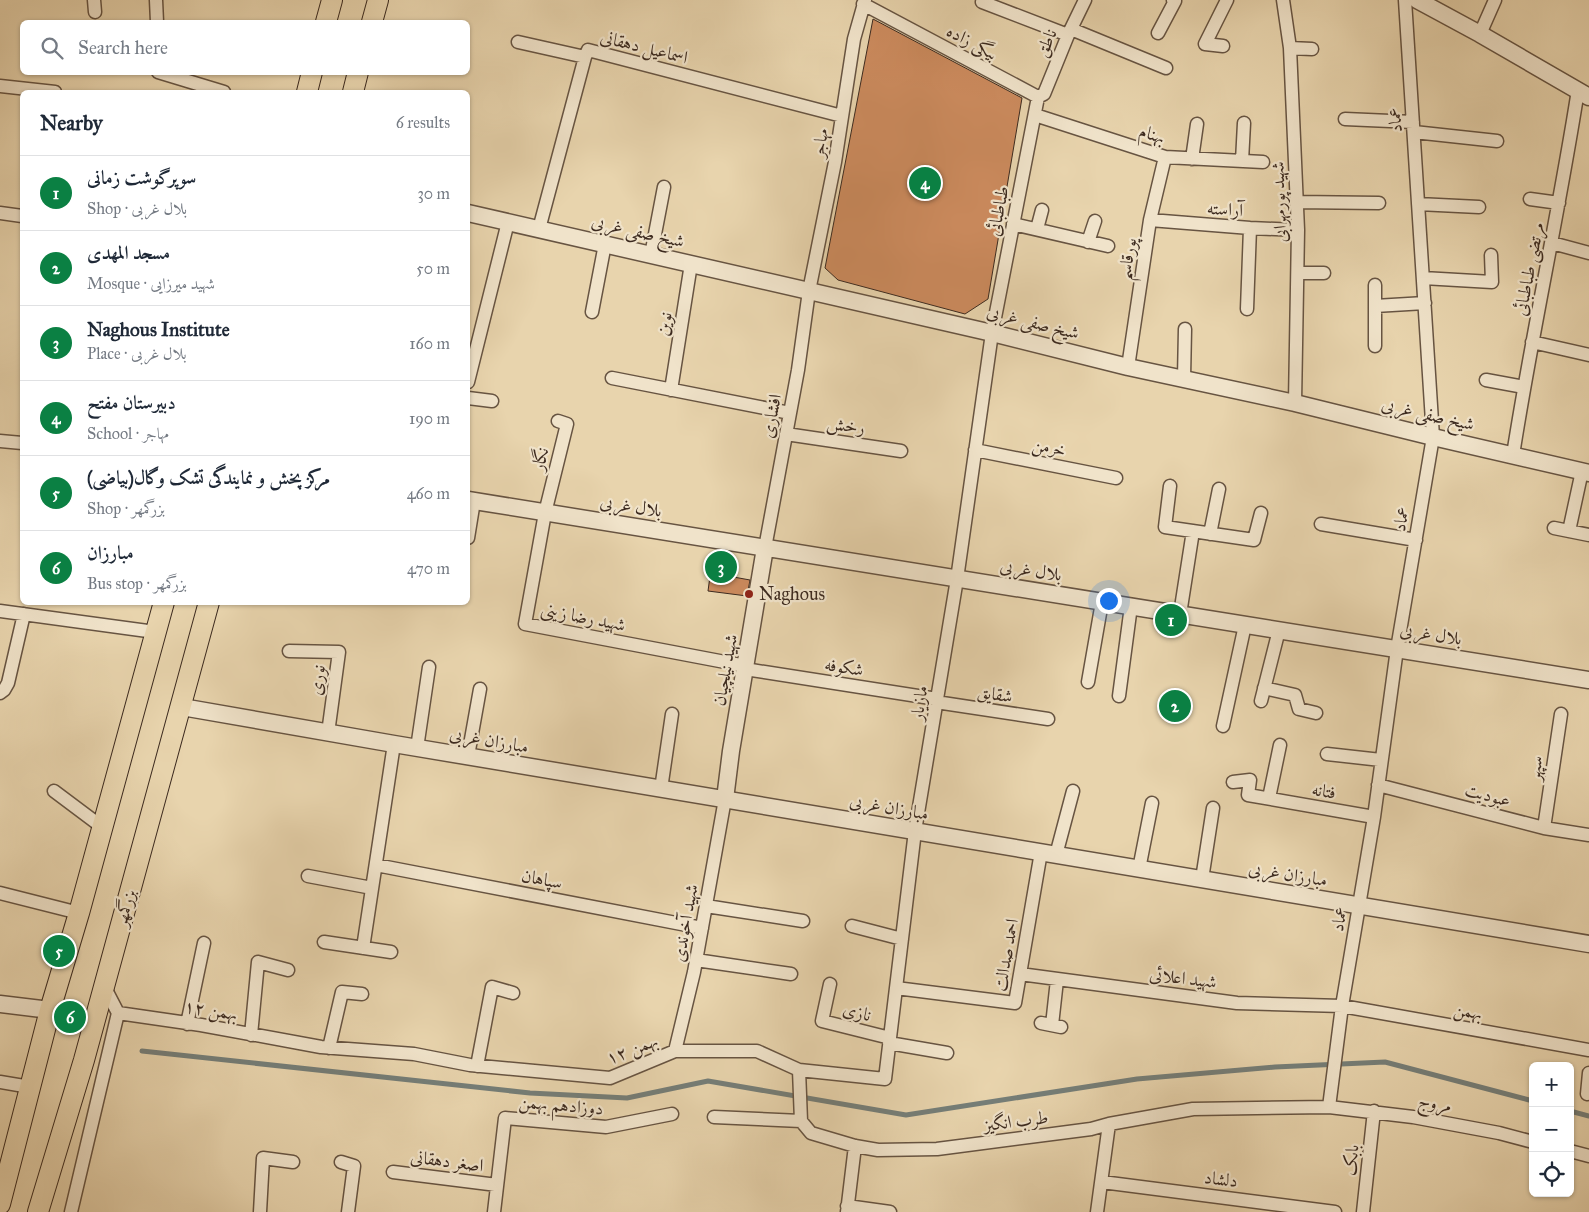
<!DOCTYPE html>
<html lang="en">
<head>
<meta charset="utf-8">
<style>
  body { margin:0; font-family:"IM FELL Great Primer",Amiri,serif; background:#f6f6f7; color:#1f2937 }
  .controls { position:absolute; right:15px; bottom:15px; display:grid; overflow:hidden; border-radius:8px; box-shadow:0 1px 4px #0004 }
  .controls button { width:45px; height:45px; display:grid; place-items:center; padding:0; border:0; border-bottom:1px solid #e0e1e3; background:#fff; color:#1f2937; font:25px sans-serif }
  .you { position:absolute; left:1108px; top:600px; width:18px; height:18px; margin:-12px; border:4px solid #fff; border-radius:50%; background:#1a73e8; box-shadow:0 0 0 8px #1a73e833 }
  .badge { display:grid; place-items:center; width:32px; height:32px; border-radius:50%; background:#0b8043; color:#fff; font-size:16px; font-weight:700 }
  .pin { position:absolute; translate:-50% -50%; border:2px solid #fff; box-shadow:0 1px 5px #0006 }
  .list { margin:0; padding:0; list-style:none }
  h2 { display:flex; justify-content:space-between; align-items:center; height:65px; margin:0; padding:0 20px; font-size:21px }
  h2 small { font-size:16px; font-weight:400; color:#747a83 }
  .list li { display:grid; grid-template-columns:32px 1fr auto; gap:15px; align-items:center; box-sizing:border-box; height:75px; padding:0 20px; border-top:1px solid #e0e1e3 }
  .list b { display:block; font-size:19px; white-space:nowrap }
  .list p { margin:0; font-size:16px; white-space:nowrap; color:#747a83 }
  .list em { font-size:16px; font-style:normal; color:#747a83 }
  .icon { flex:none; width:28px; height:28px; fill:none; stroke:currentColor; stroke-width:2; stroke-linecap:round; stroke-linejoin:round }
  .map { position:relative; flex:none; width:1589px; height:1212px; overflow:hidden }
  .search { position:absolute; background:#fff; box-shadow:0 1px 4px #0004; left:20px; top:20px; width:450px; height:55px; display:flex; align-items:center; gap:12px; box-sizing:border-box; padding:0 18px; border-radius:8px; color:#747a83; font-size:19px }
  .panel { position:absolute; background:#fff; box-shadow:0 1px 4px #0004; left:20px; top:90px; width:450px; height:515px; border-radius:8px }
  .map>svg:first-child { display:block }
</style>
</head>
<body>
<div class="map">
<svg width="1589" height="1212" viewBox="0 0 1589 1212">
  <rect width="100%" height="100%" fill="#e8d4ad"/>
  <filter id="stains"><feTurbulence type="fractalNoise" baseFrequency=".004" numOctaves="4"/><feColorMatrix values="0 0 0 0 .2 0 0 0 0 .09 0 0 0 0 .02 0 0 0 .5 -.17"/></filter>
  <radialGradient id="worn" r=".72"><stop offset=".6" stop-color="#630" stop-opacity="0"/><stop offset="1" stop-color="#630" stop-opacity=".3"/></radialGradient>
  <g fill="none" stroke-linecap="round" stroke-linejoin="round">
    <path stroke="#757e78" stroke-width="5" d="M142,1051L530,1093L627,1098L708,1081L906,1115L1137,1079L1275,1067L1385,1062L1533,1101
      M1570,1111L1589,1116"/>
  </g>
  <path fill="#cb8a5d" stroke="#3c2a1f" d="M873,19L1022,98L988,299L965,314L838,280L825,268Z
    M713,554L733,558L728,576L750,580L747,596L708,591Z"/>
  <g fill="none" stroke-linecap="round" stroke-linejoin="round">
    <g stroke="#675442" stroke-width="15">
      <path id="minor" d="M94,0L95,12
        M156,0L157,22
        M1283,0L1290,48L1298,230L1295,403
        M982,2L1068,35
        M863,4L1038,97
        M1071,29L1166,68
        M1158,33L1175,1L1173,0
        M1480,34L1495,0
        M518,42L585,57
        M1223,46L1205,44L1227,0
        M1290,48L1312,49
        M158,72L224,92
        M0,86L55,92
        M1038,97L1044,94L1068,35L1085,0
        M1035,115L1165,157L1263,162
        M1345,119L1413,122
        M1414,132L1497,141
        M1192,159L1197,124
        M1242,161L1244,123
        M1530,199L1559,203
        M1296,202L1379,203
        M1418,204L1479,207
        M0,213L22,216
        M1150,220L1250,228L1298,230
        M1013,224L1108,246
        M539,229L585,57L588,50L842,116
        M1037,229L1042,210
        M1088,242L1095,221
        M1552,243L1589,253
        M651,255L664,187
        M1298,273H1324
        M1423,278L1492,282L1491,255
        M1375,285V346
        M1375,306L1425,303
        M1247,309L1250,228
        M592,312L605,244
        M1532,342L1589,355
        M1128,367L1150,220L1165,157
        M612,378L790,413
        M1184,378L1185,329
        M1486,380L1524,387
        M468,382L508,222
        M671,390L691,264
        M468,398L492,401
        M558,421L567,424L545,513L525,624L746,666
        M786,434L901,451
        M0,441L22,443
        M975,450L1116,478
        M1513,455C1532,333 1559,212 1578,90
        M1170,486L1165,527L1254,540L1261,513
        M1321,524L1416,540
        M1554,528L1589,535
        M1569,531L1582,471
        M1210,534L1219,489
        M468,538L474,501
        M765,548L798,370L809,291L835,162L854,39L865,0
        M0,611L155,632
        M1180,614L1193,531
        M289,651L339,652L328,733
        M745,669L937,699
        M1088,682L1102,602
        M1264,688L1295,695L1299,709L1316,713
        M0,693L4,690L8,683L24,614
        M1119,696L1131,606
        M1261,701L1279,630
        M936,702L1048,719
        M1223,726L1245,625
        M417,748L429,667
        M1327,754L1381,760
        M468,756L480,689
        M1233,782L1250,780L1248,795L1374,817
        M1378,785L1544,828L1589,835
        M661,789L672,714
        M54,791L102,827
        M1269,798L1280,745
        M1544,828L1561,714
        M1056,855L1073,791
        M376,865L702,928
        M1139,869L1152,803
        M308,876L372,888
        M1202,879L1213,808
        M0,893L79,913
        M706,906L803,921
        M852,926L902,939
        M324,942L391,952
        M363,948L394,744
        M696,960L791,974
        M1020,974L1237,1003L1342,1006L1589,1050
        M830,984L822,1021L890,1038
        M104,986L118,1013L201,1025L321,1047L414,1054L470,1065L610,1078L675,1051H757L799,1070L885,1079L915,831L957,579L992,333L1038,97
        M896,988L1015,1003L1041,852
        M1041,1023L1061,1027
        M187,1024L204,943
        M1052,1025L1057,980
        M251,1035L258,962L288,970
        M889,1043L947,1053
        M329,1048L342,992L362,994
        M675,1051L694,972L725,799
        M477,1066L492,987L513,993
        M799,1070L801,1121
        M0,1082L30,1087
        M1587,1094L1589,1073
        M1329,1107L1342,1006L1374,817L1397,649L1433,437L1405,0
        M714,1117L801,1121L811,1133L855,1146L878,1150L937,1149L1091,1129L1109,1124L1193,1109L1329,1107L1413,1117L1499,1133L1533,1142
        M1570,1151L1589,1156
        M341,1162L354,1166L348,1212
        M393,1172L497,1185
        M1102,1182L1335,1212
        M847,1206L890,1212
        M71,1212L118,1013
        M260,1212L263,1158L293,1162
        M494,1212L505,1118L606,1127L672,1114
        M847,1212L855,1146
        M1097,1212L1109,1124
        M1363,1212L1374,1111"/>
    </g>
    <g stroke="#675442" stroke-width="19">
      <path id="tertiary" d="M1417,0L1480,34L1589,97
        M468,213L992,333L1128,367L1295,403L1433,437L1589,473
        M468,500L1589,680
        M182,707L394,744L1589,944
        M725,799L731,751L765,548
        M0,1004L50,1010"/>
    </g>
    <g stroke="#3c2a1f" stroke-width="22">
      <path id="primary" d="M326,22L332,0
        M372,22L378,0
        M307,92L312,72
        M353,92L358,72
        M0,1204L50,1010L79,913L164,602
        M38,1212L84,1060L209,602"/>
    </g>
    <use href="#minor" stroke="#f0e3ca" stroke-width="12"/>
    <use href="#tertiary" stroke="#f0e3ca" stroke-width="16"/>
    <use href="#primary" stroke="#e8d4ad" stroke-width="20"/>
  </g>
  <circle fill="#8f2418" stroke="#f0e3ca" stroke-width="2" cx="749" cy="594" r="5"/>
  <g text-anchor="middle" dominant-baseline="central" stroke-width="4.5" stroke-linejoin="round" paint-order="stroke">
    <g font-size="18" fill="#3c2a1f" stroke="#f0e3ca">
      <text transform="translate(972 42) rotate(28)">بیگی زاده</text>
      <text transform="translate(1046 43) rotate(-67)">ناطق</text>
      <text transform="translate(644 47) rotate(14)">اسماعیل دهقانی</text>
      <text transform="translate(1395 120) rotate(-95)">عماد</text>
      <text transform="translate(1152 134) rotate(17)">بهنام</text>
      <text transform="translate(820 143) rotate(-81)">مهاجر</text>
      <text transform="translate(1279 202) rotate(-92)">شهید پورمهرابی</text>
      <text transform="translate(1225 209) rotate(4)">آراسته</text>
      <text transform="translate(998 211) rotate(-79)">طباطبائی</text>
      <text transform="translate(638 231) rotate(13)">شیخ صفی غربی</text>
      <text transform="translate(1127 259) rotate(-81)">پورقاسم</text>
      <text transform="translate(1529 269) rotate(-79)">مرتضی طباطبائی</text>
      <text transform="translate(1033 322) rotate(14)">شیخ صفی غربی</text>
      <text transform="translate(664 324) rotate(-81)">نوین</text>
      <text transform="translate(1428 414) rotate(13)">شیخ صفی غربی</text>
      <text transform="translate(771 416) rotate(-79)">افشاری</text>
      <text transform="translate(846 425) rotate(9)">رخش</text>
      <text transform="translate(1049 447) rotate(11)">خرمن</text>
      <text transform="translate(540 459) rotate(-76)">نگار</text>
      <text transform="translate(631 506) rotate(9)">بلال غربی</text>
      <text transform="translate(1401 519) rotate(-80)">عماد</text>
      <text transform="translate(1031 570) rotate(9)">بلال غربی</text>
      <text transform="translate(583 617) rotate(11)">شهید رضا زینی</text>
      <text transform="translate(1431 634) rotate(9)">بلال غربی</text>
      <text transform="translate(844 667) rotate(9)">شکوفه</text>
      <text transform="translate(725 670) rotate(-80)">شهید نیلچیان</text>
      <text transform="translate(317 680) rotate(-83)">نوری</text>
      <text transform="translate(995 694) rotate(9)">شقایق</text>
      <text transform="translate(919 703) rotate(-81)">مازیار</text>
      <text transform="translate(489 740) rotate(10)">مبارزان غربی</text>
      <text transform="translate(1535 768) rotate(-82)">سپهر</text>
      <text transform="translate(1324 791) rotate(10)">فتانه</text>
      <text transform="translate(1488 795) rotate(15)">عبودیت</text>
      <text transform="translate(889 807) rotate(10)">مبارزان غربی</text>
      <text transform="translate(1288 874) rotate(9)">مبارزان غربی</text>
      <text transform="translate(542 879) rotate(11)">سپاهان</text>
      <text transform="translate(125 908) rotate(-74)">بزرگمهر</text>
      <text transform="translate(1339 919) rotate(-80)">عماد</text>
      <text transform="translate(685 923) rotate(-80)">شهید آخوندی</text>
      <text transform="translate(1006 955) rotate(-80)">احمد صدالت</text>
      <text transform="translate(1183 978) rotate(7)">شهید اعلائی</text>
      <text transform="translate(211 1010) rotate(9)">۱۲ بهمن</text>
      <text transform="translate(1468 1011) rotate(10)">بهمن</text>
      <text transform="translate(857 1012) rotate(15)">نازی</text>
      <text transform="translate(632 1049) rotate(-21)">۱۲ بهمن</text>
      <text transform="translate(1435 1103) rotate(10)">مروج</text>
      <text transform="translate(561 1105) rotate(5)">دوزادهم بهمن</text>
      <text transform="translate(1016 1121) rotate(-7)">طرب انگیز</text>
      <text transform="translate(1351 1160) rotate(-84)">بابک</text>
      <text transform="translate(447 1161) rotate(7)">اصغر دهقانی</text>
      <text transform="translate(1221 1179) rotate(7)">دلشاد</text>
    </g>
    <g font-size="18" fill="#3c2a1f" stroke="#f0e3ca" text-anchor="start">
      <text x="759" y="594">Naghous</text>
    </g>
  </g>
  <rect width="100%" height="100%" filter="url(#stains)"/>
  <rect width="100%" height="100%" fill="url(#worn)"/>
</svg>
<div class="controls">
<button>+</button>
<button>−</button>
<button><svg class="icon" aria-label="locate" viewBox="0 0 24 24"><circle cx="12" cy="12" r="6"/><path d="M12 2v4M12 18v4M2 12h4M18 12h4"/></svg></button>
</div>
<div class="you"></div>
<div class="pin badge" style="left:1171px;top:620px">1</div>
<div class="pin badge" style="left:1175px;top:706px">2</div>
<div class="pin badge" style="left:721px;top:567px">3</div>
<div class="pin badge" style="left:925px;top:183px">4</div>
<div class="pin badge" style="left:59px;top:951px">5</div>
<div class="pin badge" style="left:70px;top:1017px">6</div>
<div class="search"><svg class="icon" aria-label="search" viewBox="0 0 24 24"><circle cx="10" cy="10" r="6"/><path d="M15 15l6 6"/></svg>Search here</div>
<section class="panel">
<h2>Nearby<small>6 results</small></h2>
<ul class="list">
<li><span class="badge">1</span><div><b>سوپرگوشت زمانی</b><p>Shop · بلال غربی</p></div><em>30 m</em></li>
<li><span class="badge">2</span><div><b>مسجد المهدی</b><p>Mosque · شهید میرزایی</p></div><em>50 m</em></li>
<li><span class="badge">3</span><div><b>Naghous Institute</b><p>Place · بلال غربی</p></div><em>160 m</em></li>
<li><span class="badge">4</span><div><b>دبیرستان مفتح</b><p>School · مهاجر</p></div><em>190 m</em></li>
<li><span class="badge">5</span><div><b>مرکز پخش و نمایندگی تشک وگال(بیاضی)</b><p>Shop · بزرگمهر</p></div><em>460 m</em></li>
<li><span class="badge">6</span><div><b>مبارزان</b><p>Bus stop · بزرگمهر</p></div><em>470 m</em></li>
</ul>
</section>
</div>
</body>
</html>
